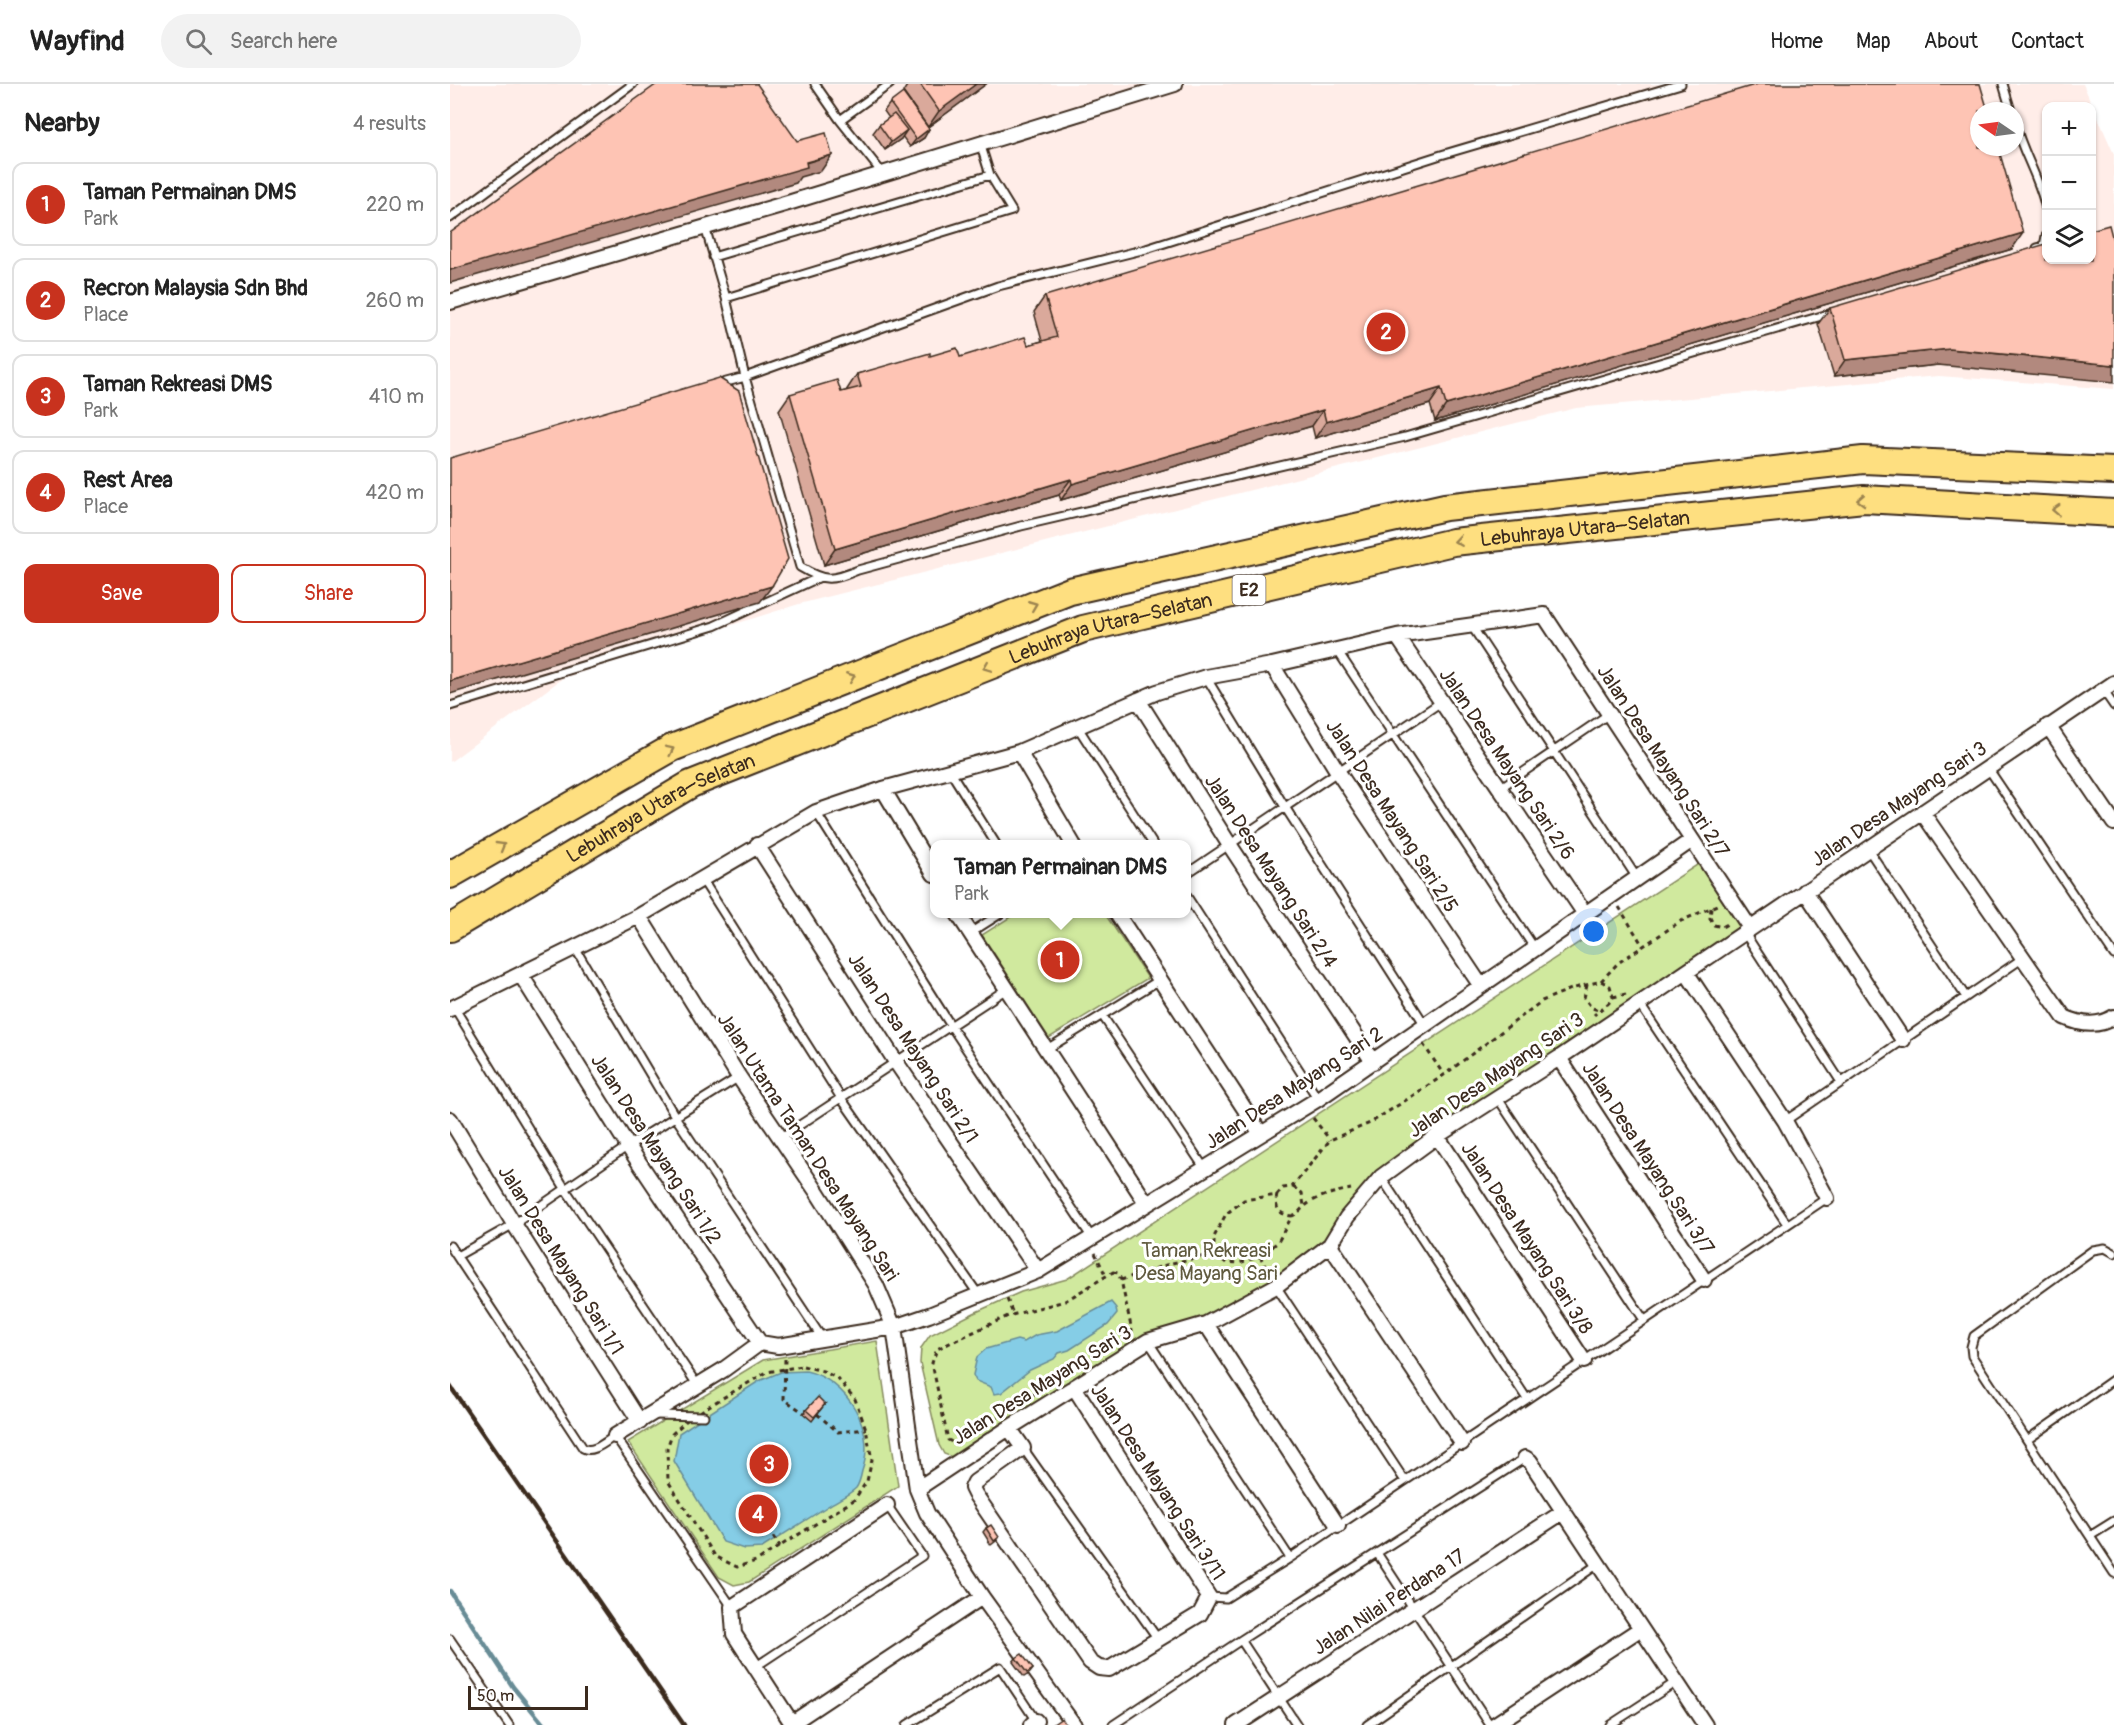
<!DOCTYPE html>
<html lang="en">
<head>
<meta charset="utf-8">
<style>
  body { margin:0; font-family:Pangolin,sans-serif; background:#f2f2f2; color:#222 }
  .controls { position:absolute; right:18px; top:18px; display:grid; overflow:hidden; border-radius:12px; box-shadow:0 2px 4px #0004 }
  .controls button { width:54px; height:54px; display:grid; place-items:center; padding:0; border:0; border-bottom:2px solid #e0e0e0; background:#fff; color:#222; font:30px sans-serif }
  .compass { position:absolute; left:1520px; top:18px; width:54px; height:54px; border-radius:50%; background:#fff; box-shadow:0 2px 4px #0004; rotate:283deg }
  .scale { position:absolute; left:18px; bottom:15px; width:120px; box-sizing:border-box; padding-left:6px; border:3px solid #3b2a1e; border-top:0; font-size:16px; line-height:21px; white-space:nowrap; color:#3b2a1e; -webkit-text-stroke:4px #fff; paint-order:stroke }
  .you { position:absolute; left:1144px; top:848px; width:21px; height:21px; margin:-15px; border:4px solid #fff; border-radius:50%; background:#1a73e8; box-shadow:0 0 0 9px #1a73e833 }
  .badge { display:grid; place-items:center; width:39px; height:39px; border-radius:50%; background:#c8321e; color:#fff; font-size:20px; font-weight:700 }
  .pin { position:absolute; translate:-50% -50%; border:3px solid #fff; box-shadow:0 2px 6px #0006 }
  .popup { position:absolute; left:480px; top:756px; width:261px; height:78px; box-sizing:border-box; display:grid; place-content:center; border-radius:12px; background:#fff; filter:drop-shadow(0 2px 4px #0005); font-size:20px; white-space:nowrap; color:#767676 }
  .popup b { font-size:22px; color:#222 }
  .popup::after { content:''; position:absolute; left:50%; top:100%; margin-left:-12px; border:12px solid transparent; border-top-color:#fff }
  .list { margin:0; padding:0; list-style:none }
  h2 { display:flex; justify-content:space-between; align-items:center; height:78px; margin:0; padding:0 24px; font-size:26px }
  h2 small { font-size:20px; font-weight:400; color:#767676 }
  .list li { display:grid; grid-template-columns:39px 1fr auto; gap:18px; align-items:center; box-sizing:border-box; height:84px; margin:0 12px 12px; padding:0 12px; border:2px solid #e0e0e0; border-radius:12px }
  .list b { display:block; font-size:22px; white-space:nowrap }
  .list p { margin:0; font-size:20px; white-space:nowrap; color:#767676 }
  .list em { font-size:20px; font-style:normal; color:#767676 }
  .actions { display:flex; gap:12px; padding:18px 24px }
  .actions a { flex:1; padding:14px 0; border:2px solid #c8321e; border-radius:12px; text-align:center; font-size:21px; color:#c8321e }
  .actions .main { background:#c8321e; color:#fff }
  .icon { flex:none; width:33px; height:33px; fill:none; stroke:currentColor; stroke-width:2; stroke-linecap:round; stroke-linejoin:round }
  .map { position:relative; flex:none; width:1664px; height:1641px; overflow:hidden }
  header { display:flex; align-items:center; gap:36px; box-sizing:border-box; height:84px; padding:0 30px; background:#fff; border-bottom:2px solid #e0e0e0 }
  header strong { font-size:28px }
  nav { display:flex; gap:33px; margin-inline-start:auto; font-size:21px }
  .search { width:420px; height:54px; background:#f2f2f2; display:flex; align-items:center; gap:15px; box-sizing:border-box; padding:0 21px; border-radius:33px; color:#767676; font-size:22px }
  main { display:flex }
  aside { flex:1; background:#fff }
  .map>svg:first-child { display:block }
</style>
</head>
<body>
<header>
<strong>Wayfind</strong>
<div class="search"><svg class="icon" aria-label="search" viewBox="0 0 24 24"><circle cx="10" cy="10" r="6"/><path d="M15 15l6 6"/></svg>Search here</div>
<nav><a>Home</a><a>Map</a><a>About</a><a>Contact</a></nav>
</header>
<main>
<aside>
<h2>Nearby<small>4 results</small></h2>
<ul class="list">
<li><span class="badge">1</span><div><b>Taman Permainan DMS</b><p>Park</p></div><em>220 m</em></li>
<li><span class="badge">2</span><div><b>Recron Malaysia Sdn Bhd</b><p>Place</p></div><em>260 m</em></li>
<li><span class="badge">3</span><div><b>Taman Rekreasi DMS</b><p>Park</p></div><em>410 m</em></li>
<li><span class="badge">4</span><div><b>Rest Area</b><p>Place</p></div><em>420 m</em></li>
</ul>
<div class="actions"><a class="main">Save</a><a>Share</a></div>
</aside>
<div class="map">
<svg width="1664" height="1641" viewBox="0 0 1664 1641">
  <rect width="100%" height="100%" fill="#fff"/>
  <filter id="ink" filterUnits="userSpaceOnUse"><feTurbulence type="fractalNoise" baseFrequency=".0167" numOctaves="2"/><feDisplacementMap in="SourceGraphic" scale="12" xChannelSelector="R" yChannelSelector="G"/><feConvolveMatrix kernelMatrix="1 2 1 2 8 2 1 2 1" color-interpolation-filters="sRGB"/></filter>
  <g filter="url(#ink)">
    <path fill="#ffede8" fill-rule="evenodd" d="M0,0H1633L1664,70V305L1489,292L1126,324L349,520L113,594L0,678ZM1596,22H1642V176H1596ZM1529,27H1565V63H1529Z"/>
    <path fill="#d0e99e" stroke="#868a5e" stroke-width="1.5" d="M1256,775L1305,847L939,1088L881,1165L790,1228L772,1239L697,1253L505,1374L494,1370L489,1361L470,1279L471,1264L480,1251L524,1229L571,1208L617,1195Z
      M565,830H655L698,894L599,954L532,851Z
      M427,1257L448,1402L299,1498L284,1501L269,1493L178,1358L313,1276Z"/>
    <path fill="#85cde6" stroke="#678c96" stroke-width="1.5" d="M661,1218L666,1224L667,1230L658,1241L619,1266L609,1269L604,1275L580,1286L551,1309L544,1310L541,1303L526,1297L523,1291L527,1273L536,1265L567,1256L574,1258L586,1251L607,1247Z
      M356,1287C397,1296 427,1346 412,1387C411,1392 409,1400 406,1404C399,1411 387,1416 378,1422C356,1436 334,1450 312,1464L294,1465L273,1458L224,1377L229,1349L309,1297L331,1288Z"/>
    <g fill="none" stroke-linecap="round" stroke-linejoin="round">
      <path stroke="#678c96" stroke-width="4.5" d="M0,1507L63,1603L94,1641"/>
      <g stroke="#3b2a1e" stroke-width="11">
        <path id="lane" d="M365,0L390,36L433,90
          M1231,0L991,71L696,165L548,202L295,293L350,483C375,498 381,497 408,486L571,442L955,353L1382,229
          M1553,0L1561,27
          M390,36L440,0
          M1565,40C1573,70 1590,95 1596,125
          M0,134L183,0
          M255,143L276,214L295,293L269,300
          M1587,164L1594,162L1596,152
          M263,173L540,91
          M276,214L562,127L540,91L530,59
          M1021,541L1187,794
          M887,566L1085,865
          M756,593L835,723L975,941
          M1653,606L1664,622
          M0,622L264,542L368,494
          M627,642L703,760
          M1538,684L1664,871
          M500,687L546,760
          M1050,704L1159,630
          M366,728L501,942L642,1154
          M1418,765L1516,913
          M736,790L991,618
          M252,795L391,1014L528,1210
          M736,811L868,1015
          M1294,848L1391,998
          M520,849L550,830
          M125,864L226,1034L372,1254
          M1189,919L1337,1140
          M4,923L116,1106L248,1302
          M652,931L755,1085
          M597,965L711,895
          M1047,1013L1194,1236
          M1335,1037L1573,874
          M330,1054L558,904
          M931,1093L1077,1315
          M0,1162L133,1364C143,1370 156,1357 165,1352L282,1523
          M1664,1169L1655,1164L1643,1166L1524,1252L1521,1263L1522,1272L1664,1489
          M7,1172L64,1140L178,1062L289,993
          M826,1202L955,1397
          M698,1257L840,1474
          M205,1331L254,1332
          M1577,1356L1664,1295
          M573,1364L708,1555
          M1640,1452L1664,1437
          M927,1469L1040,1641
          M759,1513L776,1514L840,1474L1377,1114
          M0,1555L59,1641
          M791,1556L847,1641
          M305,1583L472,1472L437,1421
          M457,1641L550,1583L586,1637
          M663,1641L791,1556L1075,1374
          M917,1641L1148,1480
          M1160,1641L1226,1598"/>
      </g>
      <g stroke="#3b2a1e" stroke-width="18">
        <path id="street" d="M0,218L338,119L725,0
          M947,552L1135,830
          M822,581L888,688L1031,902
          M688,616L779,760L923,978
          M1598,642L1664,739
          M569,668L623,760
          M433,705L484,790
          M1472,728L1614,933C1631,941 1648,943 1664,933
          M307,761L446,978L588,1187
          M1355,807L1453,956
          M508,830L697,1120
          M667,830L811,1050
          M189,832L289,993L367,1108L426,1201L444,1243L467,1405L477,1429L532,1513L624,1641
          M1236,888L1335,1037L1377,1114
          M71,891L178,1062L310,1259
          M0,925L189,832L366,728L433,705L569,668L707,608L756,593L822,581L947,552L1094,531L1300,844
          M1109,974L1254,1196
          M0,1035L64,1140L190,1338
          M987,1052L1134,1277
          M880,1161L1012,1359
          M756,1240L888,1442
          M559,1344L573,1364L525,1398L522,1404L525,1410L640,1578L649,1584L659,1585L750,1530L759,1513L624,1303
          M165,1352L273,1286L310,1259L328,1262L444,1243L479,1231L588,1187L868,1015L1242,756
          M1075,1374L1080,1377L1255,1641
          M467,1405L559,1344L698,1257L756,1240L826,1202L880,1161L897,1133L931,1093L987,1052L1109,974L1664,599
          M342,1639L532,1513
          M343,1641L284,1550L282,1523L437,1421
          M581,1641L586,1637
          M786,1641L1113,1428
          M1044,1641L1190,1545"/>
      </g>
      <g stroke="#3b2a1e" stroke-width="30">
        <g id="highway">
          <path d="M0,791L222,664L620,507L995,423L1413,376L1664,387"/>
          <path id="s1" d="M0,844L241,700L633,545L1003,458L1414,415L1664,429"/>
        </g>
      </g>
      <path stroke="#3b2a1e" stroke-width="3" stroke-dasharray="4.5 4.5" stroke-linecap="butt" d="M1169,823L1193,862
        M1261,824L1260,834L1264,841L1272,843L1279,839
        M1151,897L1168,879L1231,837L1267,821
        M1137,901L1134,914L1142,924L1149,926
        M1163,913L1176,910
        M973,960L994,991
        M863,1034L880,1056
        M843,1103L852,1109L854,1122
        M827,1111C824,1123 829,1131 842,1132
        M645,1169L656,1192
        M764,1170V1153L776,1130L794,1116L827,1111L833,1104L842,1103L880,1056L920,1039L950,1020L994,991L1092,917L1121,905L1151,897L1160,902L1163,913C1158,922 1151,924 1144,931
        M810,1172L819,1189
        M663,1188L668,1189L671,1196L682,1247L506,1360L498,1356L482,1279L487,1265L558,1232L615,1217Z
        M671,1196L722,1179L764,1170L775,1178L789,1179L810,1172L828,1158L842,1132C849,1129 849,1127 854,1123C866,1112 886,1108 901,1105
        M557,1215L563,1230
        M335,1275L334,1315L354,1329
        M353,1282L373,1287L388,1295L405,1315L416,1345L422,1376L417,1397L404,1416L306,1477L287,1483L265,1472L218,1397L217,1364L222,1350L236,1337L259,1322L317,1288Z
        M367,1330L388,1348L416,1345
        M313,1438L330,1463"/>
      <use href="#lane" stroke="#fff" stroke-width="7"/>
      <use href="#street" stroke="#fff" stroke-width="14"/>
      <use href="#highway" stroke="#fedf80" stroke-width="26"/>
      <path stroke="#3b2a1e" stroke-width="4.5" d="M0,1302L234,1641"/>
    </g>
    <path fill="#daa99b" stroke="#3b2a1e" stroke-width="1.5" d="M458,0H536L478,43L453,8Z
      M440,19L479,45L474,54L460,63L452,52L451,55L435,66L423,49L429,41L439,34L434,27Z
      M1562,165L985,337L980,320L865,354L862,342L611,416L609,411L374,481L329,326L340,310L391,308L396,307L407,290L480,272L510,273L578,261L592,257L584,228L595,212Z
      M1380,224L1488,281L1384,292L1368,240Z
      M375,1320L362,1337L354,1330L356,1326Z
      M300,1423L321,1430L318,1434L307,1441L298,1427Z
      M536,1444L546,1457L541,1461L533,1448Z
      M566,1574L583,1585L580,1589L574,1593L563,1578Z"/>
    <path fill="#b2897e" stroke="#3b2a1e" stroke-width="1.5" d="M526,0H536L478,43L489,27Z
      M479,45L474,54L460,63L466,55Z
      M457,46L451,55L435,66L441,58Z
      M382,71L371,87L350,93L346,99L0,199V186Z
      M1573,149L1562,165L985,337L996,321Z
      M1500,265L1664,281V298L1488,281L1384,292L1395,276Z
      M991,304L980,320L865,354L876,338Z
      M873,326L862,342L611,416L622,400Z
      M621,395L609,411L374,481L385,465Z
      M322,502L310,518L0,610V597Z
      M321,1430L318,1434L307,1441L310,1437Z"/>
    <path fill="#fec4b4" stroke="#3b2a1e" stroke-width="1.5" d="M207,0H307L347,57L376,49L382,71L356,78L357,83L0,186V149Z
      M470,0H526L489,27Z
      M1308,0H1530L1538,27H1529V63H1548L1573,149L996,321L991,304L876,338L873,326L622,400L621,395L385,465L340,310L387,296L391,308L411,303L407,290L480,269V272L507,264L510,273L575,253L578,261L607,253L595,212Z
      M453,9L479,45L466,55L440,19Z
      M444,30L457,46L441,58L429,41Z
      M1659,141L1664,160V281L1500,265L1395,276L1380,224L1596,160V176H1641V146Z
      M269,294L289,307L338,475L322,502L0,597V374Z
      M368,1313L375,1320L364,1333L356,1326Z
      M311,1416L321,1430L310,1437L300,1423Z
      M541,1441L549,1453L544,1457L536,1444Z
      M572,1570L583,1585L577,1589L566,1574Z
      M612,1634L616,1641H602Z"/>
    <defs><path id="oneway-chevron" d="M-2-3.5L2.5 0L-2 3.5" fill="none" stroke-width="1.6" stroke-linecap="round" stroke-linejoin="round" transform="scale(1.5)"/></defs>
    <g stroke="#9c844f">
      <use href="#oneway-chevron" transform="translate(1411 416) rotate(178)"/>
      <use href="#oneway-chevron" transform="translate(1606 426) rotate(-177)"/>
      <use href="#oneway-chevron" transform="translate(1008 457) rotate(172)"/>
      <use href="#oneway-chevron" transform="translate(583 521) rotate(-22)"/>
      <use href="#oneway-chevron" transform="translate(537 583) rotate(158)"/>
      <use href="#oneway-chevron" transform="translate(401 593) rotate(-22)"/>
      <use href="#oneway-chevron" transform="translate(220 666) rotate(-26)"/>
      <use href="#oneway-chevron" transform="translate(51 762) rotate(-30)"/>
    </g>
  </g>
  <g text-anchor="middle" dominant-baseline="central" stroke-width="6" stroke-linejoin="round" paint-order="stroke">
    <rect fill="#fff" stroke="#766a62" stroke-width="1.5" x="782.5" y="491" width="33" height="30" rx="4.5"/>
    <g font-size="18" font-weight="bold" fill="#3b2a1e">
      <text x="799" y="506">E2</text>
    </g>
    <g font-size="20" fill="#3b2a1e" stroke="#fff">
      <text stroke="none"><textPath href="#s1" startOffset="1215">Lebuhraya Utara–Selatan</textPath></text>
      <text stroke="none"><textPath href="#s1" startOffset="729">Lebuhraya Utara–Selatan</textPath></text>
      <text transform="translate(1213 677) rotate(57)">Jalan Desa Mayang Sari 2/7</text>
      <text transform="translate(1057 680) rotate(56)">Jalan Desa Mayang Sari 2/6</text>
      <text transform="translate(1449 720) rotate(-34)">Jalan Desa Mayang Sari 3</text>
      <text stroke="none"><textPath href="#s1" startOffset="243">Lebuhraya Utara–Selatan</textPath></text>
      <text transform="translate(942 732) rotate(57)">Jalan Desa Mayang Sari 2/5</text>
      <text transform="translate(821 787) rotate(57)">Jalan Desa Mayang Sari 2/4</text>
      <text transform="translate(463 964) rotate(57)">Jalan Desa Mayang Sari 2/1</text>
      <text transform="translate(1046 991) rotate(-34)">Jalan Desa Mayang Sari 3</text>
      <text transform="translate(844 1004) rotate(-33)">Jalan Desa Mayang Sari 2</text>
      <text transform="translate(358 1063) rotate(57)">Jalan Utama Taman Desa Mayang Sari</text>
      <text transform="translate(206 1065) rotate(57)">Jalan Desa Mayang Sari 1/2</text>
      <text transform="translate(1198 1074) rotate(57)">Jalan Desa Mayang Sari 3/7</text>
      <text transform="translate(1077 1154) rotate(57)">Jalan Desa Mayang Sari 3/8</text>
      <text transform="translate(111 1176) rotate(58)">Jalan Desa Mayang Sari 1/1</text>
      <text transform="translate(592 1301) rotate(-32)">Jalan Desa Mayang Sari 3</text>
      <text transform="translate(708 1398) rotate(57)">Jalan Desa Mayang Sari 3/11</text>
      <text transform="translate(939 1518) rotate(-33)">Jalan Nilai Perdana 17</text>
    </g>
    <g font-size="20" fill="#605a3e" stroke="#fff">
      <text x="756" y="1166">Taman Rekreasi<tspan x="756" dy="23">Desa Mayang Sari</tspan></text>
    </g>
  </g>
</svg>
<div class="controls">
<button>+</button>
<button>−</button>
<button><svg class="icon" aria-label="layers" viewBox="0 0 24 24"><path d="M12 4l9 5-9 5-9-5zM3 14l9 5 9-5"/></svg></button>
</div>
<svg class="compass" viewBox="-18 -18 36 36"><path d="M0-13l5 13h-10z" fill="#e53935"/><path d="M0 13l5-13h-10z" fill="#767676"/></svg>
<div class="scale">50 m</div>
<div class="you"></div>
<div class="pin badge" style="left:610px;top:876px">1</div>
<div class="popup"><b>Taman Permainan DMS</b>Park</div>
<div class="pin badge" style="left:936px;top:248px">2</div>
<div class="pin badge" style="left:319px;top:1380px">3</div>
<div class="pin badge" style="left:308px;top:1430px">4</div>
</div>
</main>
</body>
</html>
